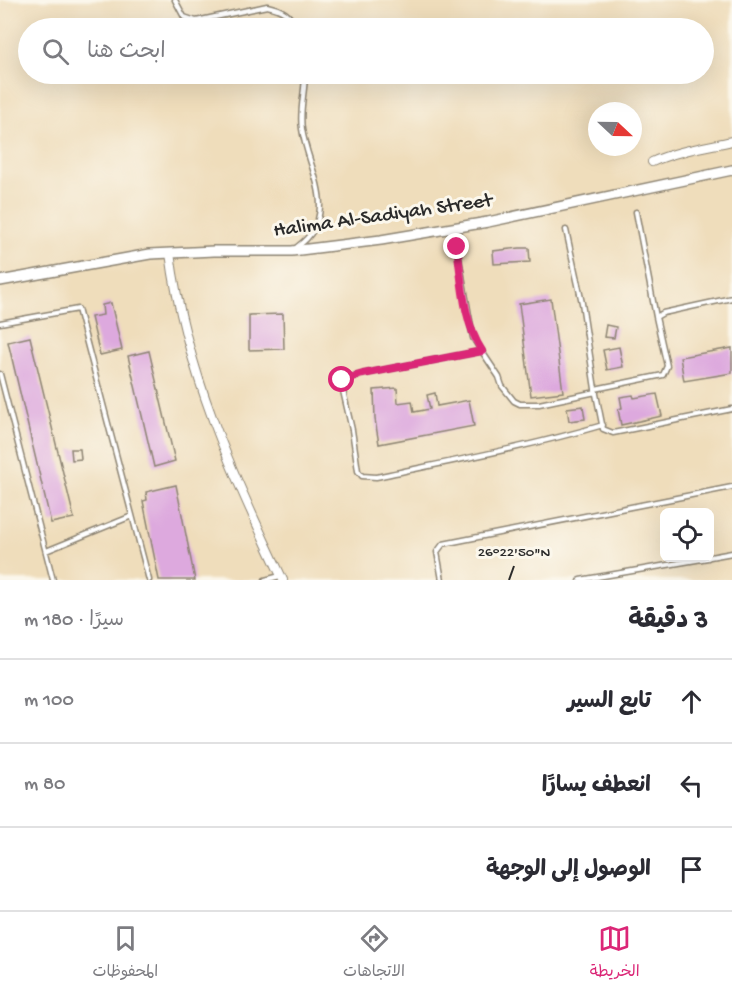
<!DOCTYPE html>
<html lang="ar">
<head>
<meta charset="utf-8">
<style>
  body { margin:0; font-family:"Gochi Hand","Playpen Sans Arabic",sans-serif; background:#f2f2f3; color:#2b2b33; direction:rtl }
  .controls { position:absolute; right:18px; bottom:18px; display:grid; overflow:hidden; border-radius:9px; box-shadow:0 6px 24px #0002 }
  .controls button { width:54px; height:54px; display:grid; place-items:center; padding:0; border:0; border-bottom:2px solid #e1e1e2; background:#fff; color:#2b2b33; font:30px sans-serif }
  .compass { position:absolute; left:588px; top:102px; width:54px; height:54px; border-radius:50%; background:#fff; box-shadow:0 6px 24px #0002; rotate:112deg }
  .stop { position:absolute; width:18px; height:18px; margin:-14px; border:4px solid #db2777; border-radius:50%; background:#fff }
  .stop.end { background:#db2777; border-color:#fff; box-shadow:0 2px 6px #0008 }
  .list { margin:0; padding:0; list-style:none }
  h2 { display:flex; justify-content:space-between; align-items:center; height:78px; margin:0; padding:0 24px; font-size:26px }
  h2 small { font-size:20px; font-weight:400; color:#7c7c81 }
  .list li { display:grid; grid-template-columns:39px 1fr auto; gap:18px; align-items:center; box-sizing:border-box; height:84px; padding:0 24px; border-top:2px solid #e1e1e2 }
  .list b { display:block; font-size:22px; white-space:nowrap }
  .list em { font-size:20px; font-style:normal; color:#7c7c81 }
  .icon { flex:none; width:33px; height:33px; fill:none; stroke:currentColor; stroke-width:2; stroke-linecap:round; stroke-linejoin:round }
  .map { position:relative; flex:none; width:732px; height:580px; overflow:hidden; direction:ltr }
  .search { position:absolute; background:#fff; box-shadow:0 6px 24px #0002; left:18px; right:18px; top:18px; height:66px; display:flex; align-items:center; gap:15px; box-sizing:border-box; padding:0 21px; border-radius:33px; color:#7c7c81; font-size:22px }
  .sheet { height:330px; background:#fff }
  nav { display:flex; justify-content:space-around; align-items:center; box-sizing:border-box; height:84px; border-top:2px solid #e1e1e2; background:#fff; font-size:16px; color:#7c7c81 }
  nav a { display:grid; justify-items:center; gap:3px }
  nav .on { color:#db2777 }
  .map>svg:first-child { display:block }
</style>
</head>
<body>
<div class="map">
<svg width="732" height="580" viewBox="0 0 732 580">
  <rect width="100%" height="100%" fill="#fbf7ec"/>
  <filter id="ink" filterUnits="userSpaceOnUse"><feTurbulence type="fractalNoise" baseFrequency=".0167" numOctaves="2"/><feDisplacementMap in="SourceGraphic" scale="12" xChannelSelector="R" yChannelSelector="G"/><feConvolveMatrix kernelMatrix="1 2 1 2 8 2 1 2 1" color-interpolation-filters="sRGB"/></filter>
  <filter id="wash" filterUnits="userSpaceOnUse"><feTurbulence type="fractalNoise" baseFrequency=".008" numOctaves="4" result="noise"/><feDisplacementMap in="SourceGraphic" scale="24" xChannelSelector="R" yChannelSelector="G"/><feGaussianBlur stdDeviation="1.35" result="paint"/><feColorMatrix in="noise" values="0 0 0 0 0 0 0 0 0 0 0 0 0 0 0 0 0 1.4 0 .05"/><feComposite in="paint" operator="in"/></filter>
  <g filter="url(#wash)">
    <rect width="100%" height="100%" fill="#efddbb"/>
    <g id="blocks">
      <path fill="#dda9de" d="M520,248H529L530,262L494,264L493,251Z
        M551,299L563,392L531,396L519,304Z
        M111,303L122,350L100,355L91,317L103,315L102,305Z
        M283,314L284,349L249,350V315Z
        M606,325L616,327L614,338L604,337Z
        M30,337L74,518L51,523L8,342Z
        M619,347L623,367L607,370L603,350Z
        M732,348V373L684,381L680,357Z
        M149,351L175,461L154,467L128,356Z
        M397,388L398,403L412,401L414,412L430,409L427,395L435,393L437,406L469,400L474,426L379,444L375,419L374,390Z
        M657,394L662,416L621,425L618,409L622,408L620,397L633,395L634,398Z
        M583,406L585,419L569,421L567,408Z
        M71,449H80L81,459L72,460Z
        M176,485L195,580H159L143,501L147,500L146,492Z"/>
    </g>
  </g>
  <g filter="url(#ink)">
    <use href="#blocks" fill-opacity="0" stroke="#8d8473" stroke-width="1.5"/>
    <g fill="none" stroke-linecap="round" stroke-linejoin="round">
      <g stroke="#8d8473" stroke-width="7">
        <path id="service" d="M175,0L184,17L196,21L267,6C281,9 291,14 296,28
          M636,212L656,317
          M566,230L582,303L595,389
          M297,247C342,215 308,170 302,129C299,111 305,92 305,74
          M457,247L473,338L499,377L502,386L514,401L520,404H539L596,392
          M732,298L663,313L656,317L667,366L663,375L595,389L603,429L613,433L732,409
          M0,323L78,309L149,580
          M482,351L363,374L342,380L341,382L352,430L358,471L362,476L376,477C452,461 528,447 603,425
          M0,374L53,580
          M46,551L132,516
          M710,557L732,553
          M265,580L280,576
          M442,580L437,552L443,544L732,487
          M580,580L708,558"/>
      </g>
      <g stroke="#8d8473" stroke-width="10">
        <path id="minor" d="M652,162C676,151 705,147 732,141
          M170,253C185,369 233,476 283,580"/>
      </g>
      <g stroke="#8d8473" stroke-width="12">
        <path id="tertiary" d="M0,281L150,254L214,251H292L381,240L488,222L732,170"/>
      </g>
      <use href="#service" stroke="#fff" stroke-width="4"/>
      <use href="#minor" stroke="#fff" stroke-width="8"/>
      <use href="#tertiary" stroke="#fff" stroke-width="9"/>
    </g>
  </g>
  <g fill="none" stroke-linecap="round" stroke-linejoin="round" filter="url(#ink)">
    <path stroke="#db2777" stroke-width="8" d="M342,380L363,374L482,351C463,321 462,281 457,247"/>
  </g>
  <path fill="none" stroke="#2b2b2b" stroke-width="2" d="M509,580L514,566"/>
  <g text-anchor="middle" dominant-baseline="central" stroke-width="6" stroke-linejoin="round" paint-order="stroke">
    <g font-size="21" fill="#2b2b2b" stroke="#fbf7ec">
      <text transform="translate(383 217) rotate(-8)">Halima Al-Sadiyah Street</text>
    </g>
  </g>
  <g font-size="15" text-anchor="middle" fill="#2b2b2b" stroke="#fbf7ec" stroke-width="6" stroke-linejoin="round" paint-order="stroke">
    <text x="514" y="556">26°22'50"N</text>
  </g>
</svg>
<div class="controls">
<button><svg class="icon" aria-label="locate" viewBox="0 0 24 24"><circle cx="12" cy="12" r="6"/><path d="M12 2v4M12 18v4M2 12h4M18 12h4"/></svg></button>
</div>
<svg class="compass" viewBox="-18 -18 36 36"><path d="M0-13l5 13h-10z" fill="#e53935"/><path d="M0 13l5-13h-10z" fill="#7c7c81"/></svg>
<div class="stop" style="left:342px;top:380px"></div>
<div class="stop end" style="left:457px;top:247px"></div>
<div class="search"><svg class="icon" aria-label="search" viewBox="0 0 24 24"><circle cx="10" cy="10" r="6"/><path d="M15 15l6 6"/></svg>ابحث هنا</div>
</div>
<section class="sheet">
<h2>3 دقيقة<small>سيرًا · 180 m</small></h2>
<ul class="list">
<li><svg class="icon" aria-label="ahead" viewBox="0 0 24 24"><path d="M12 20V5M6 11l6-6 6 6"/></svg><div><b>تابع السير</b></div><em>100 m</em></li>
<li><svg class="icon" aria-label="left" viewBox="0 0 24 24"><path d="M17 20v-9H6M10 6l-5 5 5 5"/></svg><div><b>انعطف يسارًا</b></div><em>80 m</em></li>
<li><svg class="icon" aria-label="arrive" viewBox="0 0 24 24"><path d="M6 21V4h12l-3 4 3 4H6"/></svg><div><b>الوصول إلى الوجهة</b></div></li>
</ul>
</section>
<nav>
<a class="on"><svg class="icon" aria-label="map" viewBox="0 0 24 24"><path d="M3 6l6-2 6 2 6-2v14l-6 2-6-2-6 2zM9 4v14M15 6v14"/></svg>الخريطة</a>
<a><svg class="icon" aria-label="directions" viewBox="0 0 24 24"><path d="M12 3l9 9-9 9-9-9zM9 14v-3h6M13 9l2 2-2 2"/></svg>الاتجاهات</a>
<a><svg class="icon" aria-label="saved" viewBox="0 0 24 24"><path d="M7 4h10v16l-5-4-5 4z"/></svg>المحفوظات</a>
</nav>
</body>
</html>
